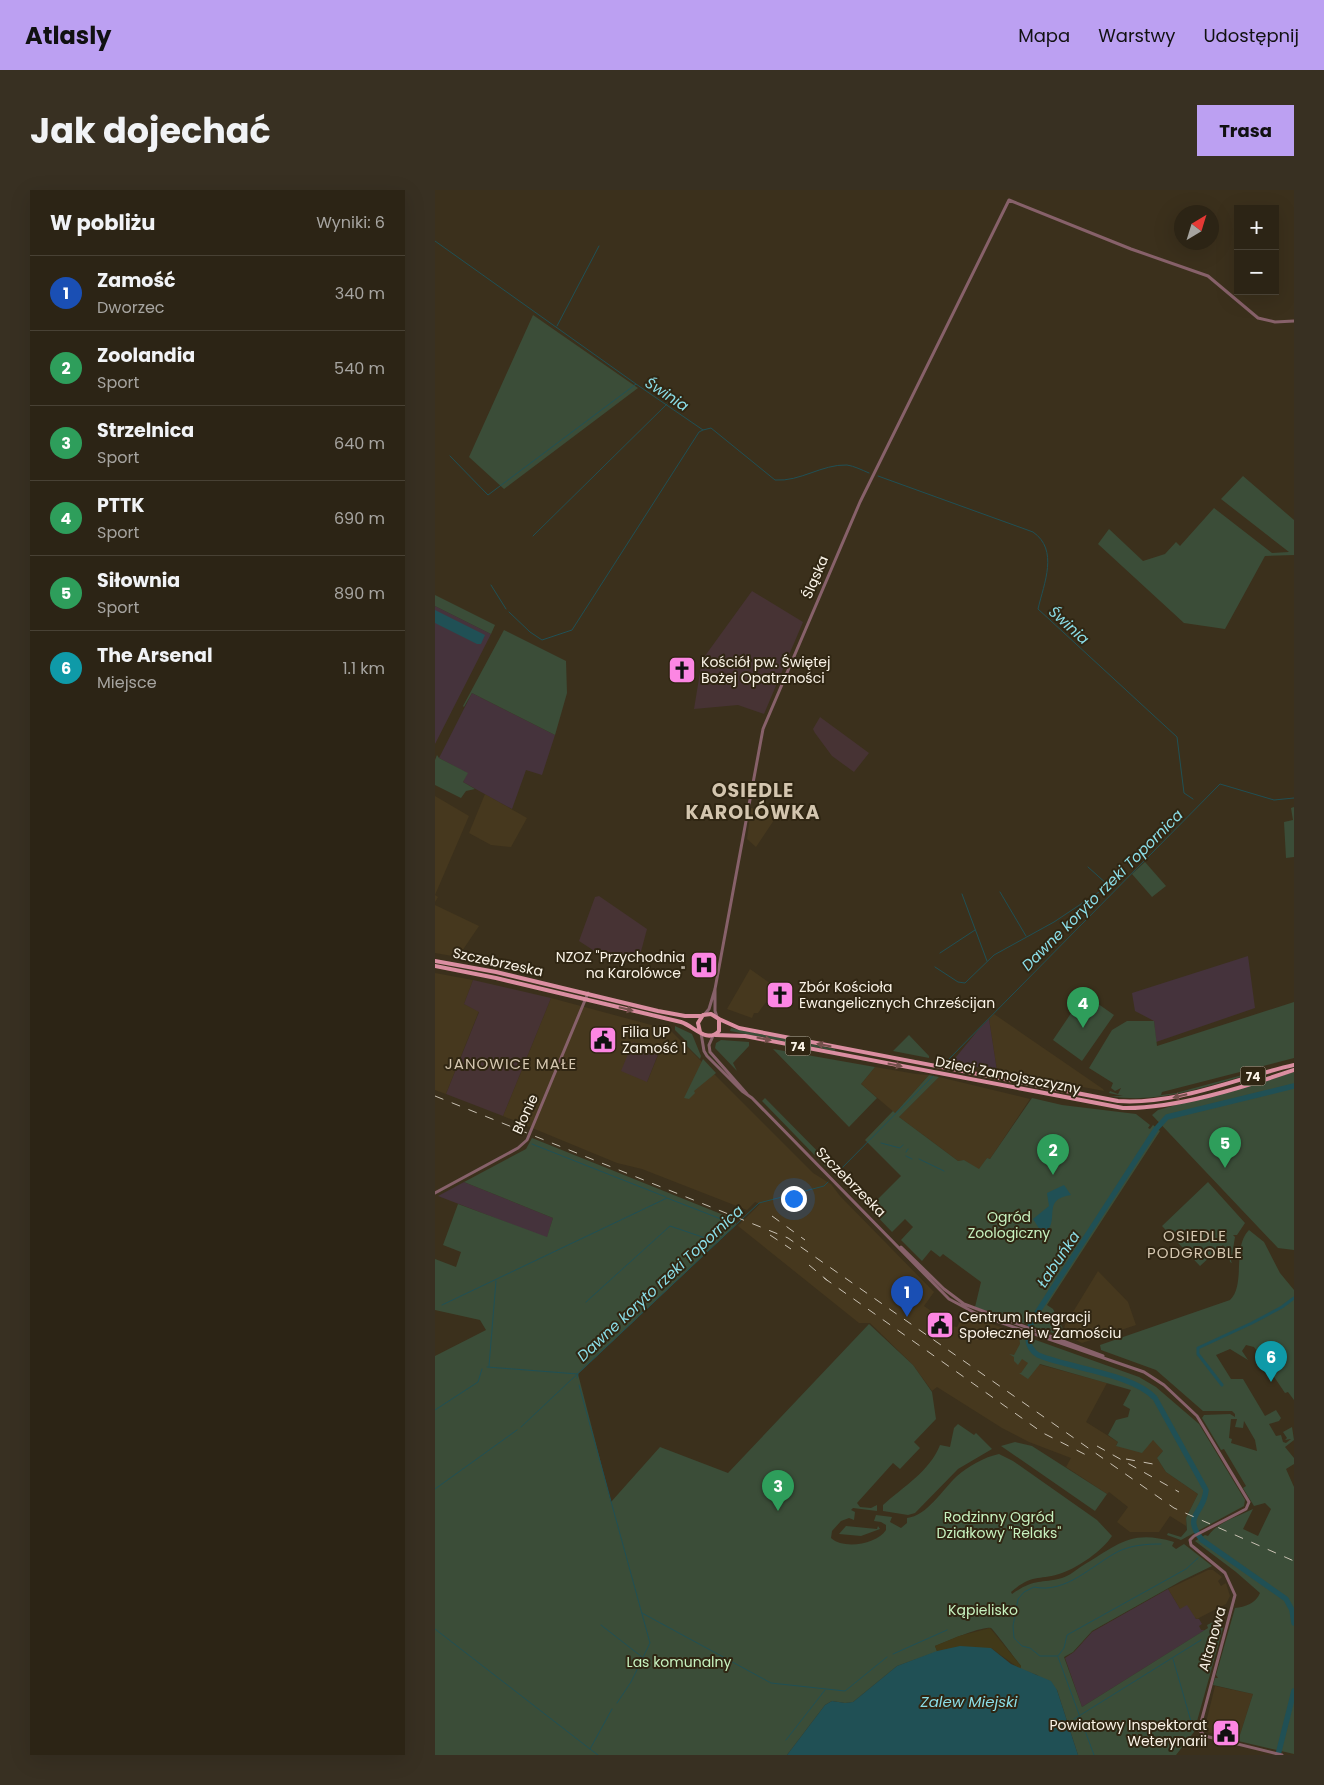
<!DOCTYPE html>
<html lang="pl">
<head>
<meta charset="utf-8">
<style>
  body { margin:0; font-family:Poppins,sans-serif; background:#383022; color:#f1f3f6 }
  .controls { position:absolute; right:15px; top:15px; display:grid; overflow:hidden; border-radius:0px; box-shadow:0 5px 20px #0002 }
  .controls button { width:45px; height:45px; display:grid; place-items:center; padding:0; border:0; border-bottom:1px solid #484134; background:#2c2415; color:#f1f3f6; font:25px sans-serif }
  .compass { position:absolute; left:739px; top:15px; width:45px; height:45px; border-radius:50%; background:#2c2415; box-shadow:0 5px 20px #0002; rotate:38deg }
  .you { position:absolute; left:358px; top:1008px; width:18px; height:18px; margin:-12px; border:4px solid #fff; border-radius:50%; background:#1a73e8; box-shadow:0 0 0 8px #1a73e833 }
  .badge { display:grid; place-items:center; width:32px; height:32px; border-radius:50%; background:#bca0f2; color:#fff; font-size:16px; font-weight:700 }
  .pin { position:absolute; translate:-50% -41px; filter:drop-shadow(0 1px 2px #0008) }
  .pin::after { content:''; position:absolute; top:26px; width:18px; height:15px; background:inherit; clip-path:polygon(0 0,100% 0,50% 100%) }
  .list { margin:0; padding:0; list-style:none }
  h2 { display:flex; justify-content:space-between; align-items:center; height:65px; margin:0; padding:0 20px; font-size:21px }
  h2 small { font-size:16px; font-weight:400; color:#a6a4a0 }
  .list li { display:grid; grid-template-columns:32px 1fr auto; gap:15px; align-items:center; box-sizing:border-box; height:75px; padding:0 20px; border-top:1px solid #484134 }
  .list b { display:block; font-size:19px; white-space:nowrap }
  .list p { margin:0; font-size:16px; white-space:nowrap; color:#a6a4a0 }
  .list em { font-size:16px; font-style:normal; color:#a6a4a0 }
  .map { position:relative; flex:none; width:859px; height:1565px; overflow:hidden; border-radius:0px }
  header { display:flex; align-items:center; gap:30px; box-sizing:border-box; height:70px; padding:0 25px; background:#bca0f2; color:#111 }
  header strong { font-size:24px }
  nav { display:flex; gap:28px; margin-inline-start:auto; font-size:18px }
  .intro { display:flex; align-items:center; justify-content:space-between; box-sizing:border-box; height:120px; padding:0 30px }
  h1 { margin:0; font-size:35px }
  .button { padding:12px 22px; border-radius:0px; background:#bca0f2; color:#111; font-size:18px; font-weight:700 }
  main { display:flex; gap:30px; padding:0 30px }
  aside { flex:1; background:#2c2415; border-radius:0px; box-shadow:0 5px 20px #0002 }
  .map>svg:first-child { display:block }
</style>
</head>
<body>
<header>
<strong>Atlasly</strong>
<nav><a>Mapa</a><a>Warstwy</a><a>Udostępnij</a></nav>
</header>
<div class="intro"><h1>Jak dojechać</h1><a class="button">Trasa</a></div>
<main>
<aside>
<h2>W pobliżu<small>Wyniki: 6</small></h2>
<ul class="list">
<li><span class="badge" style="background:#1a4fb4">1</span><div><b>Zamość</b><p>Dworzec</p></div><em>340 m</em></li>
<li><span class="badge" style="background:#2e9e5b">2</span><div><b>Zoolandia</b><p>Sport</p></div><em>540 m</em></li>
<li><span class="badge" style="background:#2e9e5b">3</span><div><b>Strzelnica</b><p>Sport</p></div><em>640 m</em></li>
<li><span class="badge" style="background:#2e9e5b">4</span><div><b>PTTK</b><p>Sport</p></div><em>690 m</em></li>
<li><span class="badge" style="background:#2e9e5b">5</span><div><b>Siłownia</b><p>Sport</p></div><em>890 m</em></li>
<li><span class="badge" style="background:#0f9aa8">6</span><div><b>The Arsenal</b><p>Miejsce</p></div><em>1.1 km</em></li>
</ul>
</aside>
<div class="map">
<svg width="859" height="1565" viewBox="0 0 859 1565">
  <rect width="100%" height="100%" fill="#3b301c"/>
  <path fill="#46381e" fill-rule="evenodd" d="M50,604L92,628L76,657L56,655L34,643Z
    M0,606L34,626L0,705L3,707L0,712Z
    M316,618L343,624L321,657L312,649Z
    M0,715L44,736L23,767L0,763Z
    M315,779L339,796L335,799L337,804L323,823H319L317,828L292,819Z
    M0,783L38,790L29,814L44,821L11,904L0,900Z
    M116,808L235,840L378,983L396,994L405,1006L499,1102L489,1116L517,1136L522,1137L529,1124L585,1144V1154L599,1173L672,1193L651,1232L683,1252L681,1255L718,1250L724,1254L728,1261L722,1268L731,1282L763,1304L751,1328V1336L735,1326L724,1342H695L682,1332L693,1317L674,1302L672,1304L631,1277L636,1268L594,1252L567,1238L502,1197L497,1201L478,1175L435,1133H424L303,1036L325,1014L320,1012L312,1020L207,979L182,973L68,926ZM198,852L224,863L212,892Z
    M559,824L668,899L669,901L562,881L554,829Z
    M440,877L481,884L494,885L460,923L426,894Z
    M504,887L595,909L555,969L552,968L544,980L529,970L523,971L464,927Z
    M663,1081L693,1112L701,1135L647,1153L628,1144L630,1135Z
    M773,1380H778L787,1387L783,1391L786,1396L791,1393L795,1406L791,1414L762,1429L745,1419L733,1399Z
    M780,1496L818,1504L803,1551L769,1541Z"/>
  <path fill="#45333c" d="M0,416L56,444L0,554Z
    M37,503L120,545L107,585L91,580L77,619L28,592L32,583L4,568Z
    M813,766L820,818L721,852L719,831L700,821L697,803Z
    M554,829L562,881L517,872L544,839Z
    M29,992L118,1028L112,1048L3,1006Z
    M733,1399L745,1419L752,1415L761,1429H764L767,1434L764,1436L766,1440H770L647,1517L630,1468L639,1462L657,1442Z"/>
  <path fill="#473334" d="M317,401L368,432L329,524L303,515L259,519L267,470Z
    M385,527L434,563L419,582L397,566L380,543L378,539Z
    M164,706L212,739L204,769L161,762L144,751L160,707Z
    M38,790L116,808L68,926L11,904L44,822L29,814Z
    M198,852L224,862L212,892L186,881Z"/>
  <path fill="#3b4d38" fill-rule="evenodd" d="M98,125L203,198L69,299L34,267Z
    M808,286L859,330V365L830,366L790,439L749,433L663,354L674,339L708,371L730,364L741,352L745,356L779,318L837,363L854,362L786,309Z
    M0,405L60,435L56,444L0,416Z
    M69,440L131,471L132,503L120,545L37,503L29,517L28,516Z
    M2,565L4,568L33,583L28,592L40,599L31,601L26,608L0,595V570Z
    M859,617V667L851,668L849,632L858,630L856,618Z
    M710,672L731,696L717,707L697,684Z
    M649,804L679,825L647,871L618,850Z
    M859,812V868L727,902L726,905L720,906L741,903L811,884L809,886C765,898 722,914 675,906H688L674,903L675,901L683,904L686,898L680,901L676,898L678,893L654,878L677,840L692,831H719L722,856Z
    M240,836L257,844L266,866L265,869L249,853L250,850L240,840Z
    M296,838L400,859V861L295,841Z
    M474,845L494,866V868L458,861Z
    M286,850L314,852V856L298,873L302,881L280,858L281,853Z
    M338,859L440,877L426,894L442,908L414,937Z
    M268,869L281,883L259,901L260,903L254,909L249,908Z
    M859,882V1060L843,1058L717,925L723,920Z
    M494,885L504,887L464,927L523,971L529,970L544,979L552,968L555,969L597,908L627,915L701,924L715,935L713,938L715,939L718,935L725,941L612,1115L618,1119L628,1139L624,1145L540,1117L546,1092L508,1064L505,1067L496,1060L487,1071L466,1050L478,1037L470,1029L457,1042L434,1018L466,986L430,950L458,921L460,923Z
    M330,908L398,977L393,979L327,911Z
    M97,948L301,1030V1035L143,1184L176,1312L225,1257L293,1283L434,1134L478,1175L497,1202L501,1229L479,1252L485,1258L465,1279L458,1273L422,1313L425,1317L436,1318L442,1315V1321L418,1318L416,1320L420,1322L419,1330L414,1328L406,1331L397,1341L396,1348C409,1360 442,1354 451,1340V1335L446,1332L439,1331L441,1325L457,1327L455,1332L466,1338L472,1333V1328C492,1326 507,1300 522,1286C534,1276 549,1267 564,1264L578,1271L662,1330L677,1346C667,1361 644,1377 627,1383C604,1391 598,1383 576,1402L577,1404C600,1388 604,1394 627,1388C634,1386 641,1380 647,1376C683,1355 695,1339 739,1352L737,1356L741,1359L749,1354L777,1376L746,1391L657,1441L638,1462L629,1467L647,1517L773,1438L772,1435L778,1432V1429L785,1430L784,1434L788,1438L759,1542L741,1565H643L622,1500L602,1485L585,1479L586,1476C582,1471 559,1440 556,1438C549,1435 510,1452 500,1456L502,1461L501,1462L462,1476L418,1512L410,1513L397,1511L390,1515L352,1565H0V1166L51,1140L45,1130L0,1120V1069L21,1077L26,1062L8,1055L23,1014L112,1047L118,1028L29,992L91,959Z
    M773,992L810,1033L802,1045H798L800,1047L796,1071L797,1073L795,1072L794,1064L788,1055L765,1076L727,1036Z
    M814,1040L829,1052L845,1083L859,1100V1210L853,1202L850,1203L819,1157L811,1155L807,1161L813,1170L795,1159L781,1165L796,1189H808L830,1226L841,1220L846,1228L844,1231L834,1234L841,1246L846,1245L848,1252L851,1253L856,1249L850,1250L852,1248L848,1242L857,1237L859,1250L850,1257L859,1268V1274L851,1279L859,1297V1564L803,1551L818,1504L778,1495L780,1488H783L781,1485L800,1418C810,1417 821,1413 825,1403L801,1382L760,1351L770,1345L773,1346C781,1333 804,1326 818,1319L808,1339L823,1346L836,1319L830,1313L819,1316L808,1298L811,1296L789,1259L786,1260L767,1228L769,1225L795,1224L800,1227V1224L797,1221H768L721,1180L666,1160L665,1155L795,1110C811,1095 797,1057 814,1040ZM796,1229H802L800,1237L808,1238L809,1231L820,1250L822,1261L796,1253L797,1249L794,1248Z
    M584,1144L704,1187L721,1197L764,1234L810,1310L809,1316L746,1350L732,1345L733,1343L746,1347L752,1340L751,1328L763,1304L731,1282L722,1268L728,1261L718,1250L707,1263L681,1256L683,1252L673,1245L681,1230L693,1227L695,1219L688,1215L696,1200L605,1174L593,1189L584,1183H586L593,1173L587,1169L583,1175L579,1171V1167L574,1164L579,1165L585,1154Z
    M523,1234L539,1245L541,1243L557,1259L523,1279L480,1323L473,1325L448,1321V1315C468,1297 495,1281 505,1255L515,1257L519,1238Z
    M580,1252L597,1256L672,1304L660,1321L566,1256Z
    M411,1336L442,1339L443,1336L445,1339L426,1346L404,1344Z"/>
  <path fill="#413918" d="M555,1438L586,1476L585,1479L556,1458L502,1461L500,1456L524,1446Z"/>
  <path fill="#205055" d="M0,420L50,445L46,454H42L0,433Z
    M629,995L636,1005C607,1009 624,1028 612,1041L605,1040L598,1029L614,1016L612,1003Z
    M525,1456L556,1458L576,1474L616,1491L622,1500L643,1565H352L390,1515L397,1511L410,1513L418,1512L462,1476L502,1461Z"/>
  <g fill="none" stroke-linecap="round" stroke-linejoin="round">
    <path stroke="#205055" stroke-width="1" d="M0,51L201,194
      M122,136L164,56
      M15,266L53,305L201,194L268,240L276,238L340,290C365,292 387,274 412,275C419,276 427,280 434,283
      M443,286L598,342C624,360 609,393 603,419L742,547L749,603L758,609
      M98,346L232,214
      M56,395L71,419
      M74,422L95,442L107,450L137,440L264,242L268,240
      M653,677L673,695
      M565,702L591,746
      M527,704L552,771
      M505,763L540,740
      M500,777L523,792L530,793L559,765L619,732L673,696
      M509,874L785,594L839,610L859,608
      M446,953L465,958L468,955
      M97,954L231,1007
      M471,962L473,959
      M471,966L477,969
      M484,969L509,981
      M400,985L498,886
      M151,1112L235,1036L282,1052
      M7,1115L232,1008L299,1034
      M54,1176L61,1091
      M52,1177L143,1184L142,1188
      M144,1195L215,1453L196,1492L182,1513
      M0,1220L43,1192L47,1179
      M86,1237L324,1013L389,996L393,992
      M0,1299L82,1240
      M726,1354C711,1354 698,1355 684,1361C657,1375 631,1404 599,1397L589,1402L583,1409L578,1436L579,1448L587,1456L595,1458L605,1466H623L629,1458L632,1445L751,1379L763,1368
      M207,1423L336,1493L410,1501L452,1467
      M166,1435L207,1467
      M0,1439L155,1559
      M458,1464L512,1440
      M623,1467L659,1565
      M738,1469L758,1538
      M639,1529L766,1450
      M351,1550L390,1500
      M163,1565L155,1559L177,1519"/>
    <path stroke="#205055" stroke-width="3" d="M787,1195L763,1164V1158L817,1133L847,1117L859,1108"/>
    <path stroke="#205055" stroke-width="5.5" d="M859,896L732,927L721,939L598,1129C592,1143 589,1156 603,1165C636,1179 696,1183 720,1208L771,1300C769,1325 747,1324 767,1350L851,1409L857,1420L859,1433
      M843,1565L859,1501"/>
    <path stroke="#87616a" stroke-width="3" d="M280,799V821L282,827
      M269,825L274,819L280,799L328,539L425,312L574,10L696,59L773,86L823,128L840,132L859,131
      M266,843L269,861L272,866L307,901L317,908L514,1109L544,1125L709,1182L729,1195L762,1226L814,1312L811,1319L759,1346L755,1350L756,1355L790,1383L800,1405L764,1540L770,1546L847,1565
      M278,846L274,855L275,862L312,904
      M0,1003L83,958L92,950L153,803
      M466,1057L509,1099L529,1114L668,1166"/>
    <path stroke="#db8ea1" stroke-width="4" d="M0,771L61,782L223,821L250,826H266
      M0,776L61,788L246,832C259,836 272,854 284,841V829L276,824L268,825L263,833L265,842
      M284,829L304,838L683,911C743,915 801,888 859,875
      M280,845L310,846L688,918C740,919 809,897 859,880"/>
    <path stroke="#c9c1b3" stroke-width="1" stroke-dasharray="9 9" stroke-linecap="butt" d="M0,906L353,1048L739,1318L859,1371
      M337,1026L370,1050
      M335,1045L356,1059
      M374,1075L393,1091
      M389,1088L608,1243L657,1268
      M662,1256L744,1302
      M691,1269L718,1274"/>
  </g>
  <defs><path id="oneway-solid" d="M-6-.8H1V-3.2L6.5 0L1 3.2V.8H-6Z" transform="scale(1.25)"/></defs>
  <g fill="#74504c">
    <use href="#oneway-solid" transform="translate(191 819) rotate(14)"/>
    <use href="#oneway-solid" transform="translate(329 849) rotate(11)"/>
    <use href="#oneway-solid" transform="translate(389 855) rotate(-169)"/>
    <use href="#oneway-solid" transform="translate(460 875) rotate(11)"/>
    <use href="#oneway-solid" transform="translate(745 906) rotate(166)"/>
  </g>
  <defs>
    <g id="church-square" transform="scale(1.4375)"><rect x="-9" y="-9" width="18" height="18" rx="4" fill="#fc86e3" stroke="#302613"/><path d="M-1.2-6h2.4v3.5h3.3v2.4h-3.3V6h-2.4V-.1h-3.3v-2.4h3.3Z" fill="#111"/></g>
    <g id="hospital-square" transform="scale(1.4375)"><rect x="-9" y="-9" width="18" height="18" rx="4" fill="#fc86e3" stroke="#302613"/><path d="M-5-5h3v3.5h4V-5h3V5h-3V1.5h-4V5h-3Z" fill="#111"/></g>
    <g id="civic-square" transform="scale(1.4375)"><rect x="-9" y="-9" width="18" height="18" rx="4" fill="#fc86e3" stroke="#302613"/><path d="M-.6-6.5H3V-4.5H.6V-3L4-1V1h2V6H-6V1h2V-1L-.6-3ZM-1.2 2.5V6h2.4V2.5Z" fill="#111"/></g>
  </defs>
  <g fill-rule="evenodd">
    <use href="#church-square" x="247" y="480"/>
    <use href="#hospital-square" x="269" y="775"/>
    <use href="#church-square" x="345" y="805"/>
    <use href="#civic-square" x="168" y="850"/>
    <use href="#civic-square" x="505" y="1135"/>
    <use href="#civic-square" x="791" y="1543"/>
  </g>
  <g text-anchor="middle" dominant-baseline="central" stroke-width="4" stroke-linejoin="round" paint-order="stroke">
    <g fill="#302613" stroke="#bdb6a7" stroke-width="1">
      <rect x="350.5" y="846.5" width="25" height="19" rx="4"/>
      <rect x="805.5" y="876.5" width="25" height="19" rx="4"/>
    </g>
    <g font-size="12" font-weight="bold" fill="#faf3e7">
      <text x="363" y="856">74</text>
      <text x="818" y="886">74</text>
    </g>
    <g font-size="14" fill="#faf3e7" stroke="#302613">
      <text transform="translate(380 387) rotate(-67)">Śląska</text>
      <text transform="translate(63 772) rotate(12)">Szczebrzeska</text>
      <text transform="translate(573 885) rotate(11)">Dzieci Zamojszczyzny</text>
      <text transform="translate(90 924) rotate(-65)">Błonie</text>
      <text transform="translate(416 992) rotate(45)">Szczebrzeska</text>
      <text transform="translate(777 1449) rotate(-74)">Altanowa</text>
    </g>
    <g font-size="14" fill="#faf3e7" stroke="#302613" text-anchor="start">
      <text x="266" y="472">Kościół pw. Świętej<tspan x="266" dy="16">Bożej Opatrzności</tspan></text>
      <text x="250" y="767" text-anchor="end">NZOZ "Przychodnia<tspan x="250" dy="16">na Karolówce"</tspan></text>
      <text x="364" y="797">Zbór Kościoła<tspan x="364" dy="16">Ewangelicznych Chrześcijan</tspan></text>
      <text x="187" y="842">Filia UP<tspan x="187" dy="16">Zamość 1</tspan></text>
      <text x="524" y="1127">Centrum Integracji<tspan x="524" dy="16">Społecznej w Zamościu</tspan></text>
      <text x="772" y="1535" text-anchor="end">Powiatowy Inspektorat<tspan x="772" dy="16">Weterynarii</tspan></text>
    </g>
    <g font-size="14" fill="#c7f2bf" stroke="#302613">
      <text x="574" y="1027">Ogród<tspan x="574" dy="16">Zoologiczny</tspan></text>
      <text x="564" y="1327">Rodzinny Ogród<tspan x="564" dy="16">Działkowy "Relaks"</tspan></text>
      <text x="548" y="1420">Kąpielisko</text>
      <text x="244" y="1472">Las komunalny</text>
    </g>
    <g font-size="15" font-style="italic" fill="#8bdee8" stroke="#302613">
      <text transform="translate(232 204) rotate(33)">Świnia</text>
      <text transform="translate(634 435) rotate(42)">Świnia</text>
      <text transform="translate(667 700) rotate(-45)">Dawne koryto rzeki Topornica</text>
      <text transform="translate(623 1069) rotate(-56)">Łabuńka</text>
      <text transform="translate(225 1093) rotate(-43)">Dawne koryto rzeki Topornica</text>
      <text x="534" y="1511">Zalew Miejski</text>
    </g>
    <g font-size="15" letter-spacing="1" fill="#d4c6af" stroke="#302613">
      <text x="76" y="873">JANOWICE MAŁE</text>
      <text x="760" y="1045">OSIEDLE<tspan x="760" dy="17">PODGROBLE</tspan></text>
    </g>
    <g font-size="19" font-weight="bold" letter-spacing="1" fill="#d4c6af" stroke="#302613">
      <text x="318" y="600">OSIEDLE<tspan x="318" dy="22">KAROLÓWKA</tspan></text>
    </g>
  </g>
</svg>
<div class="controls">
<button>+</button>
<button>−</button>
</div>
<svg class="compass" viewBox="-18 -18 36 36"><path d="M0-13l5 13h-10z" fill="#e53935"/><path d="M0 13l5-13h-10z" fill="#a6a4a0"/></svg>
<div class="you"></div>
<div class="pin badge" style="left:472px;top:1127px;background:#1a4fb4">1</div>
<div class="pin badge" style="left:618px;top:985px;background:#2e9e5b">2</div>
<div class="pin badge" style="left:343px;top:1321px;background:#2e9e5b">3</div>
<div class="pin badge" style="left:648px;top:838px;background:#2e9e5b">4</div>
<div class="pin badge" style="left:790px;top:978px;background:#2e9e5b">5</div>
<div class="pin badge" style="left:836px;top:1192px;background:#0f9aa8">6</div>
</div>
</main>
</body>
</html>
